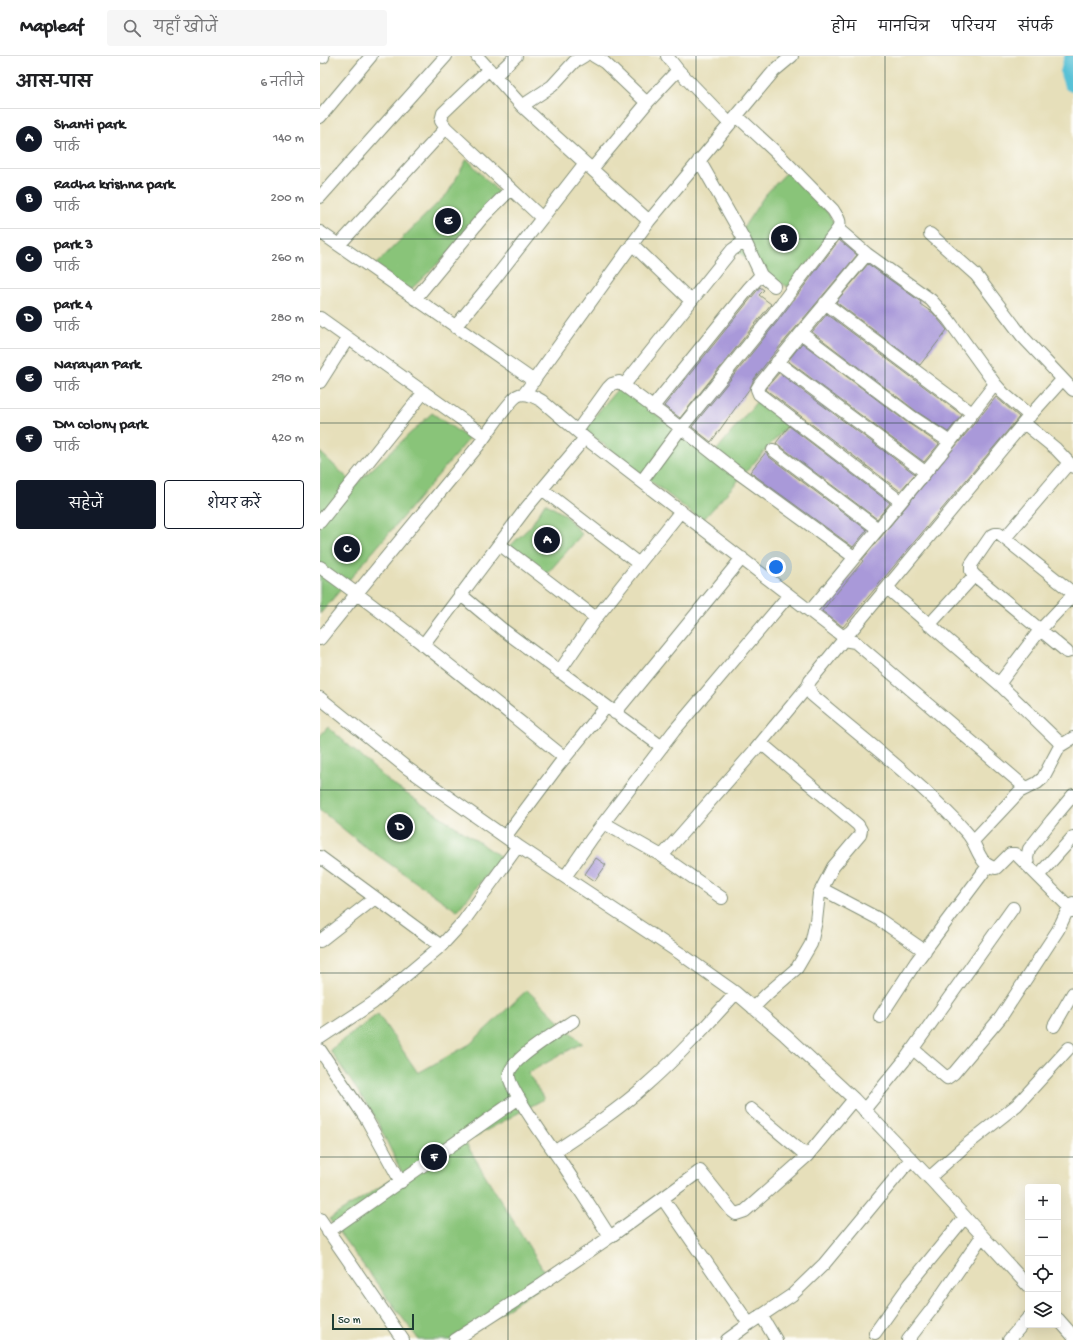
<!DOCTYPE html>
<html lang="hi">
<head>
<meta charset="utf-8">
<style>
  body { margin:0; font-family:"Gochi Hand","Playpen Sans Deva",sans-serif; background:#f6f6f6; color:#202124 }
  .controls { position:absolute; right:12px; bottom:12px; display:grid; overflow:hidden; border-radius:4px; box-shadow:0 4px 16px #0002 }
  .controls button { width:36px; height:36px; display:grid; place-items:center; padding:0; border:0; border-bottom:1px solid #e0e0e0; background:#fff; color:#202124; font:20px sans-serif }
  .scale { position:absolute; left:12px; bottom:10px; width:82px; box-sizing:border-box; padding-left:4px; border:2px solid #1f3d34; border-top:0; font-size:11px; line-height:14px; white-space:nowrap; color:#1f3d34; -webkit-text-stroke:3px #fdfcf7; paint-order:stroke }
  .you { position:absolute; left:456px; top:511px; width:14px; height:14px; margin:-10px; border:3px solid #fff; border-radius:50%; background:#1a73e8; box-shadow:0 0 0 6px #1a73e833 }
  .badge { display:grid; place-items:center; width:26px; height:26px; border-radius:50%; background:#111827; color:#fff; font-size:13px; font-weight:700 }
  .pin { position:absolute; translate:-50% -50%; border:2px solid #fff; box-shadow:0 1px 4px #0006 }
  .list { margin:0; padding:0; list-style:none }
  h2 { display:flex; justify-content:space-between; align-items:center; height:52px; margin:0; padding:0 16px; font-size:17px }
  h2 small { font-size:13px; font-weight:400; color:#757577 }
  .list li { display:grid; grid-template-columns:26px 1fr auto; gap:12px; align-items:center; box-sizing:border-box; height:60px; padding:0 16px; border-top:1px solid #e0e0e0 }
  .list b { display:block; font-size:15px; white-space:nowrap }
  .list p { margin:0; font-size:13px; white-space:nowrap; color:#757577 }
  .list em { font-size:13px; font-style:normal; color:#757577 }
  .actions { display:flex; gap:8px; padding:12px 16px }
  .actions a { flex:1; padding:9px 0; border:1px solid #111827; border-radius:4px; text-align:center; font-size:14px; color:#111827 }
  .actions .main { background:#111827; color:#fff }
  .icon { flex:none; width:22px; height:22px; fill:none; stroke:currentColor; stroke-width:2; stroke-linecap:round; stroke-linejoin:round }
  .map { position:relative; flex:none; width:753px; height:1284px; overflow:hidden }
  header { display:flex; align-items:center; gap:24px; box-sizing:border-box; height:56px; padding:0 20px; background:#fff; border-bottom:1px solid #e0e0e0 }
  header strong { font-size:19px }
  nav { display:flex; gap:22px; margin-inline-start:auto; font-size:14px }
  .search { width:280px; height:36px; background:#f6f6f6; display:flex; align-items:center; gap:10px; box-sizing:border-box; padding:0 14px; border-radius:4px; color:#757577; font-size:15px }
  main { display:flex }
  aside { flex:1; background:#fff }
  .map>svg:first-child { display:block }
</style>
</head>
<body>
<header>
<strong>Mapleaf</strong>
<div class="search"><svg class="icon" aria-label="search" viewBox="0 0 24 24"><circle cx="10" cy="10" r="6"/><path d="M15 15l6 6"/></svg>यहाँ खोजें</div>
<nav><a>होम</a><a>मानचित्र</a><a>परिचय</a><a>संपर्क</a></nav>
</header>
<main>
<aside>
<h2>आस-पास<small>6 नतीजे</small></h2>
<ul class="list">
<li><span class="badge">A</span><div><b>Shanti park</b><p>पार्क</p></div><em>140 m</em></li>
<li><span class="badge">B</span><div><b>Radha krishna park</b><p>पार्क</p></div><em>200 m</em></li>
<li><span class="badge">C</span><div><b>park 3</b><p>पार्क</p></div><em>260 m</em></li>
<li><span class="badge">D</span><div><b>park 4</b><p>पार्क</p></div><em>280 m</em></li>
<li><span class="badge">E</span><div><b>Narayan Park</b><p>पार्क</p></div><em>290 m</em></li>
<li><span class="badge">F</span><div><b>DM colony park</b><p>पार्क</p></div><em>420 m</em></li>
</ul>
<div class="actions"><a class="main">सहेजें</a><a>शेयर करें</a></div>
</aside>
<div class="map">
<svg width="753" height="1284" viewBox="0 0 753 1284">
  <rect width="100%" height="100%" fill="#fdfcf7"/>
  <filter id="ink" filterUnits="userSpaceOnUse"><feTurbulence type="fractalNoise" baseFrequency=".025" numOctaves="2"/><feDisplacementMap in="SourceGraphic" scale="8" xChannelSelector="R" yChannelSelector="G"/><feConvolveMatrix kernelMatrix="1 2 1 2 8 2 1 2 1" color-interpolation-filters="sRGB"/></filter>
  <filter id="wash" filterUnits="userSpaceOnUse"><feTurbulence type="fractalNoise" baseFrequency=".012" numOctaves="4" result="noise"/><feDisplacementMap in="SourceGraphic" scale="16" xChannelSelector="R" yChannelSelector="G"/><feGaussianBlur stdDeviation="0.9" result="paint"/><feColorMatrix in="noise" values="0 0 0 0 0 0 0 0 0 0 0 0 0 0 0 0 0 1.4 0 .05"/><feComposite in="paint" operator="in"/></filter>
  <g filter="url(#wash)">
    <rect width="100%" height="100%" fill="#e6dfba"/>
    <path fill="#89c479" stroke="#548056" d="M147,103L181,139L131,195L87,237L54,210L128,137Z
      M467,116L492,132L518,173L468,231L448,219L411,190L445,139Z
      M300,330L391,401L438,344L468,369L382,465L264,373Z
      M112,357L149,383L0,558V396L35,429Z
      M225,447L245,459L262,478L227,518L190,490L211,470Z
      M8,671L72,728L181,801L137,855L43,789L0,754V680Z
      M207,934L262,987L208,1017L224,1043L145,1086L230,1225L139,1284H99L9,1163L82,1117L54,1059L10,994L58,958L98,1017L150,988Z"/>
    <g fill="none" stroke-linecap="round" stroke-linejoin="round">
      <path stroke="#59c1d6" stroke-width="20" d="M753,5L750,17L753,26"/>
    </g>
    <g id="blocks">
      <path fill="#a999d9" d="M519,184L537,199L451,301L434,323L430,332L391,386L372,371L457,266Z
        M548,208L601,246L600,248L613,257L627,274L600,309L516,246Z
        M440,231L444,234L439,239L451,248L360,362L344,350Z
        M507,258L642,359L628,376L596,355L492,276Z
        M482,287L588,367L619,388L604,406L468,305Z
        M459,317L595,418L580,435L445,333Z
        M676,341L699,361L523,571L502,555L543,505L542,504Z
        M469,370L570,447L557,463L456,387Z
        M446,396L448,400L547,474L533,491L430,416Z
        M276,802L286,809L275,825L265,818Z"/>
    </g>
  </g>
  <g filter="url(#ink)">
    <use href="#blocks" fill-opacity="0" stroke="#828e77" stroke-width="1"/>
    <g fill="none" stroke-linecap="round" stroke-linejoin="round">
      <g stroke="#828e77" stroke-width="14">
        <path id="minor" d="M1,0L3,1
          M157,0L202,50L329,165
          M274,0L284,6L327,47
          M347,0L358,14L410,68
          M169,13L123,57L121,65L126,72L222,162
          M175,20L196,0
          M202,50L232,30L254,6L264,0
          M417,60L460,100L513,154C517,161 522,165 518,173L547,198L611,244L628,263L675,328L683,337L710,360
          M0,61L51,0
          M379,104L425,185L441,219L454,230
          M272,113L327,47L358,14
          M0,141L126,0
          M0,176L214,325
          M610,178L656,219L702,280L753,334
          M312,188L371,245
          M19,189L126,72
          M95,243L162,162L191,133
          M505,247L652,357
          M0,262L165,380
          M135,271L173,225L265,107
          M481,277L547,198
          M457,306L605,416
          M0,326L28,282
          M304,329L412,194L425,185
          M204,338L329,165L454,15L472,0
          M332,352L429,232L441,219
          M704,367L736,393L753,411
          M257,375L288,332L292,328L299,326L361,372L413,413L534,501
          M453,394L558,473
          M322,425L361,372L451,261L518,173
          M222,433L319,508
          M580,445L439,338L437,333L440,328L481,277L592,361L630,386
          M0,466L104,336
          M685,482L749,407
          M179,488L276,562
          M0,511C84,571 164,637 245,702
          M567,532L679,628L739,686L740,690L723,722L717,727L699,736L653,785
          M140,538L182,573L342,691
          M490,555L619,400L675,328
          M609,569L653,521L654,519
          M523,581L531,575L706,364L742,324
          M0,583C52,518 105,454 158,390C166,380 188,346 197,340C205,335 215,341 222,345L265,382L521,579L523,584
          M523,584L535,586L706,732
          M103,589L207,451L265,382
          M747,596L654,519L651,515V509L671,480L675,478H679L753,537
          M239,616L276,562L361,455
          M679,628L720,574L753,539
          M488,630L492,639C541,681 594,721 638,767C642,772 647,776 650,781C658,792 660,810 676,812L690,798H695L698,800L753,855
          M0,642L87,712L198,790L361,898L416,937L465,979L534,1043L614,1127L708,1230
          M295,657L422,502
          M740,690L753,682
          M284,767L342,800L402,842
          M185,781L238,710L286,651
          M342,800L435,694L488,630L490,625L521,587L523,584
          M0,801L121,890
          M708,810L707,802L709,793L732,764L753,739
          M718,820L753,781
          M245,821L272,782L354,675L469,539
          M502,833L557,862L605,895
          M0,885L55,842
          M433,952L447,938L477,912L491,888L496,865L499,838L513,811L540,779L541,774L538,769L441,687
          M560,961L596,906L668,810L667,809
          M253,965C240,974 189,1004 189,1019C188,1032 234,1095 244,1110C259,1133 275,1157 290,1181
          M734,970L753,937
          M0,982L53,947L121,890L143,866L198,790
          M593,993L627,1022L634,1017L681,961L738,874L749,851L753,847
          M0,994L47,1064L81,1126
          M431,1053L487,1100
          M544,1054L584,1005L693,852
          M234,1096C266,1075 298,1054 326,1029C358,1001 387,969 416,937
          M609,1122L645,1090L697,1049L749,992
          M343,1143L429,1268
          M0,1163L83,1284
          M8,1176L199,1042
          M441,1259L456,1284
          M738,1263L753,1280
          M555,1277L590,1228L645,1161
          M135,1284L217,1231L290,1181L380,1115L412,1155L416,1158L425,1155L487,1100L534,1043
          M407,1284L429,1268L472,1239L504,1208L591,1103
          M588,1284L612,1253L662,1180
          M689,1284L708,1262"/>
      </g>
      <use href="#minor" stroke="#fff" stroke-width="12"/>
    </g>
  </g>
  <path fill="none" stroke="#1f3d34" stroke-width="1" stroke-opacity="0.55" d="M188,0V1284M376,0V1284M565,0V1284M0,183H753M0,367H753M0,550H753M0,734H753M0,917H753M0,1101H753"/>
</svg>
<div class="controls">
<button>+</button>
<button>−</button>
<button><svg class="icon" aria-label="locate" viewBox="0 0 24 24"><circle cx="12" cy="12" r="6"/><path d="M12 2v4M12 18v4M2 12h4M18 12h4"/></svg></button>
<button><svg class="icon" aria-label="layers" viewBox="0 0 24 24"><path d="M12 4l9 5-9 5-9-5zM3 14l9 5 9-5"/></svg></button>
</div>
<div class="scale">50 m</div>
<div class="you"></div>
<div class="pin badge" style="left:227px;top:484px">A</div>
<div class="pin badge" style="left:464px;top:182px">B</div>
<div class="pin badge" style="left:27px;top:493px">C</div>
<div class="pin badge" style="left:80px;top:771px">D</div>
<div class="pin badge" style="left:128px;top:165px">E</div>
<div class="pin badge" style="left:114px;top:1101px">F</div>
</div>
</main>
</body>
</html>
